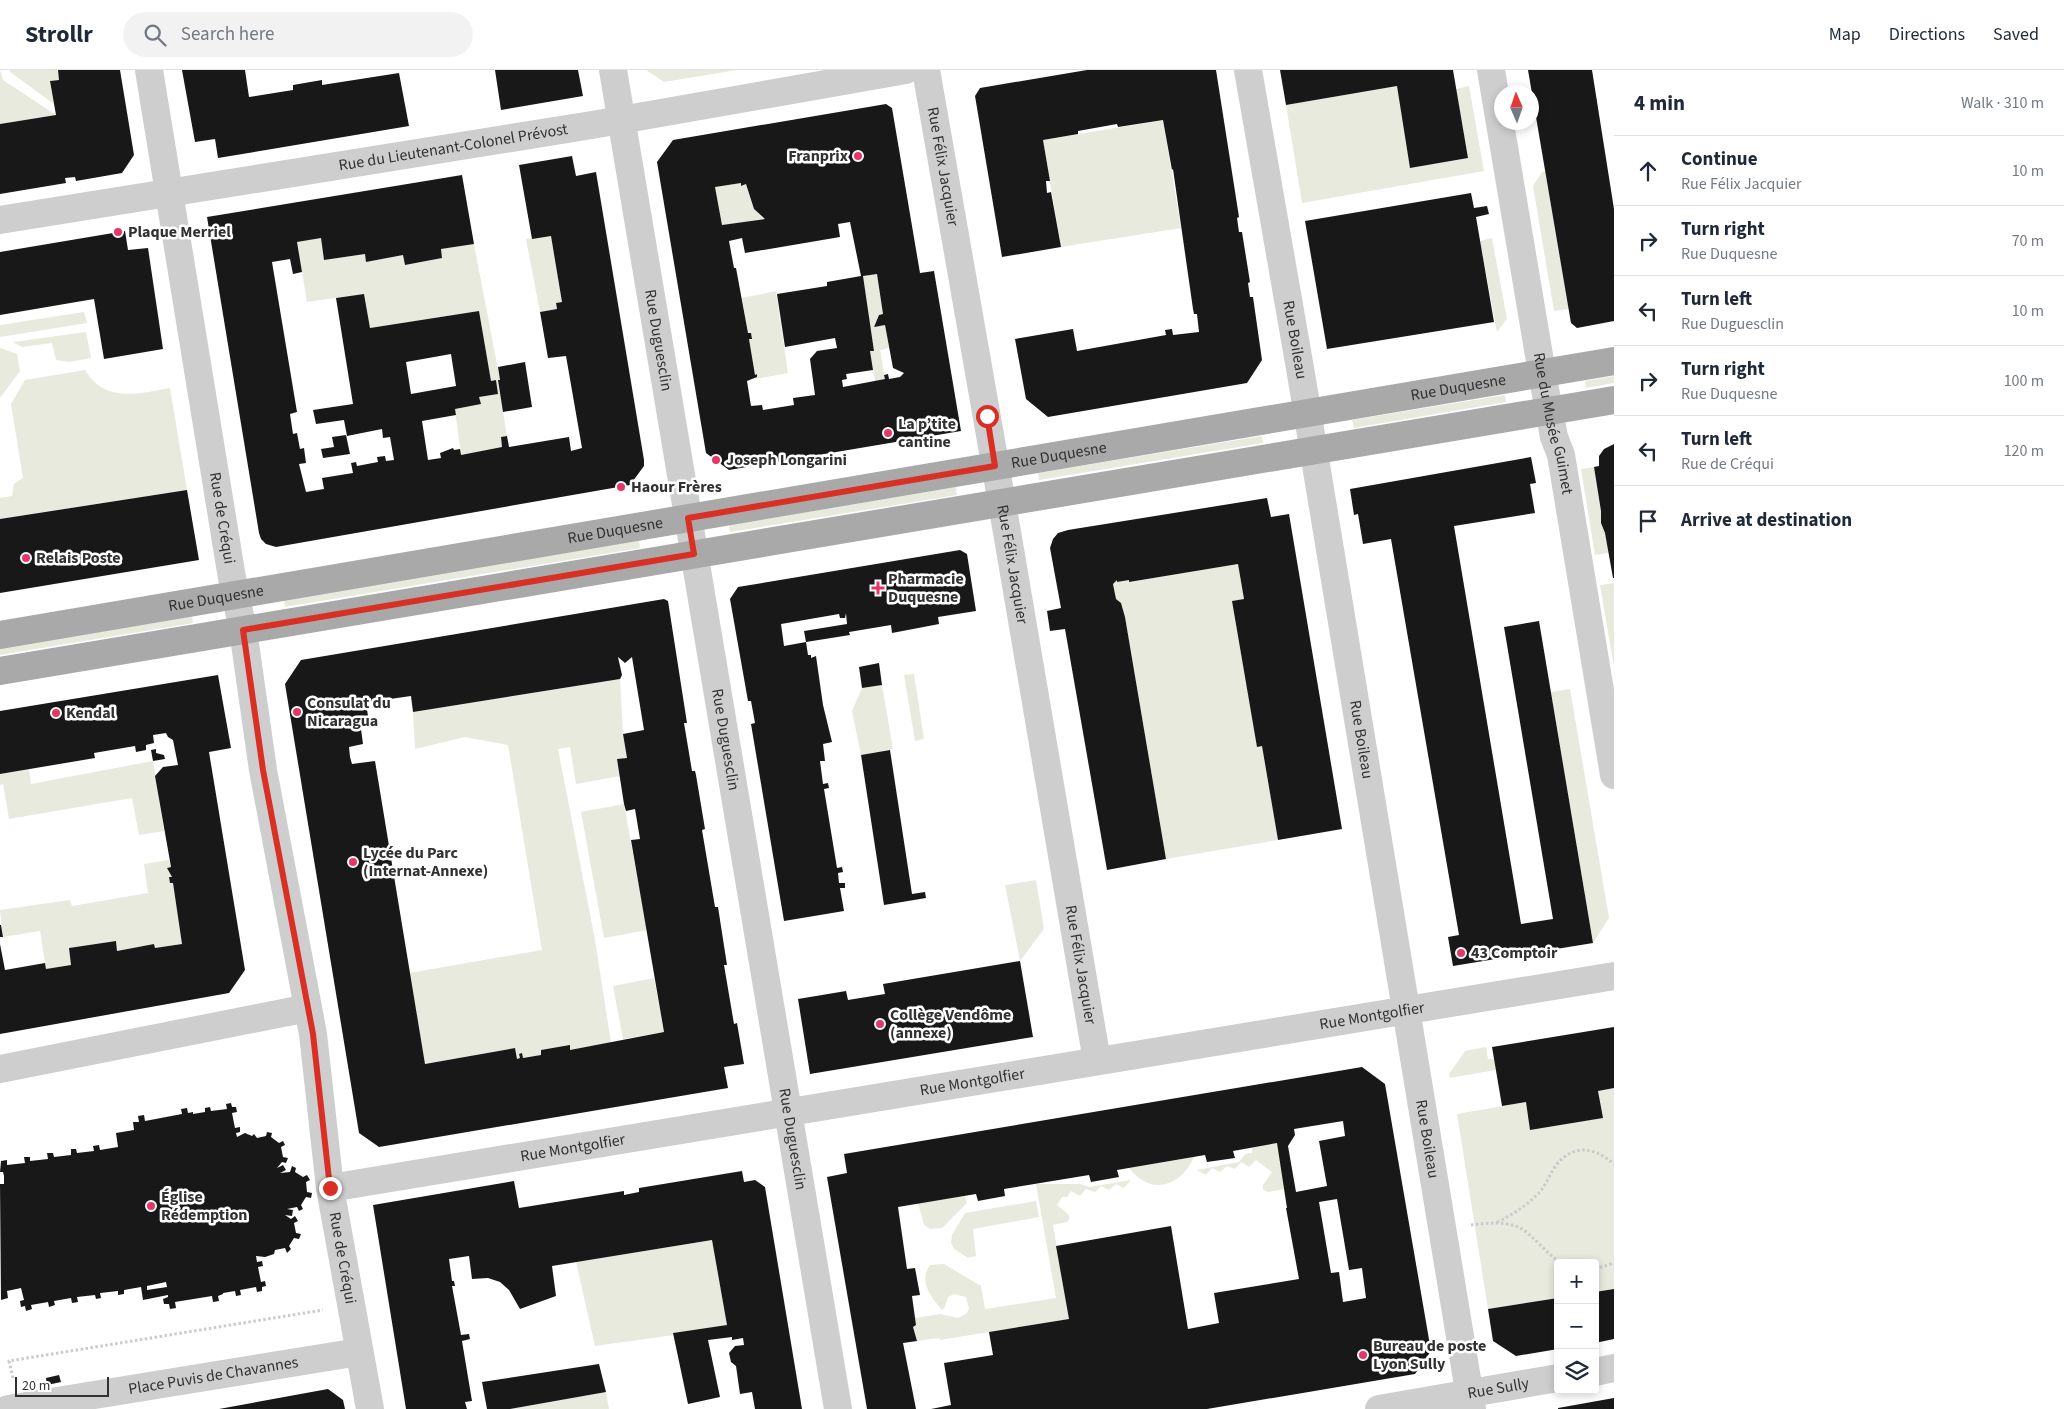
<!DOCTYPE html>
<html lang="en">
<head>
<meta charset="utf-8">
<style>
  body { margin:0; font-family:"Source Sans 3",sans-serif; background:#f2f2f3; color:#1f2937 }
  .controls { position:absolute; right:15px; bottom:15px; display:grid; overflow:hidden; border-radius:5px; box-shadow:0 2px 8px #0003 }
  .controls button { width:45px; height:45px; display:grid; place-items:center; padding:0; border:0; border-bottom:1px solid #e0e1e3; background:#fff; color:#1f2937; font:25px sans-serif }
  .compass { position:absolute; left:1494px; top:15px; width:45px; height:45px; border-radius:50%; background:#fff; box-shadow:0 2px 8px #0003; rotate:358deg }
  .scale { position:absolute; left:15px; bottom:12px; width:94px; box-sizing:border-box; padding-left:5px; border:2px solid #313131; border-top:0; font-size:14px; line-height:18px; white-space:nowrap; color:#313131; -webkit-text-stroke:4px #fff; paint-order:stroke }
  .stop { position:absolute; width:15px; height:15px; margin:-11px; border:4px solid #d93025; border-radius:50%; background:#fff }
  .stop.end { background:#d93025; border-color:#fff; box-shadow:0 1px 5px #0008 }
  .list { margin:0; padding:0; list-style:none }
  h2 { display:flex; justify-content:space-between; align-items:center; height:65px; margin:0; padding:0 20px; font-size:21px }
  h2 small { font-size:16px; font-weight:400; color:#747a83 }
  .list li { display:grid; grid-template-columns:32px 1fr auto; gap:15px; align-items:center; box-sizing:border-box; height:70px; padding:0 20px; border-top:1px solid #e0e1e3 }
  .list b { display:block; font-size:19px; white-space:nowrap }
  .list p { margin:0; font-size:16px; white-space:nowrap; color:#747a83 }
  .list em { font-size:16px; font-style:normal; color:#747a83 }
  .icon { flex:none; width:28px; height:28px; fill:none; stroke:currentColor; stroke-width:2; stroke-linecap:round; stroke-linejoin:round }
  .map { position:relative; flex:none; width:1614px; height:1339px; overflow:hidden }
  header { display:flex; align-items:center; gap:30px; box-sizing:border-box; height:70px; padding:0 25px; background:#fff; border-bottom:1px solid #e0e1e3 }
  header strong { font-size:24px }
  nav { display:flex; gap:28px; margin-inline-start:auto; font-size:18px }
  .search { width:350px; height:45px; background:#f2f2f3; display:flex; align-items:center; gap:12px; box-sizing:border-box; padding:0 18px; border-radius:28px; color:#747a83; font-size:19px }
  main { display:flex }
  aside { flex:1; background:#fff }
  .map>svg:first-child { display:block }
</style>
</head>
<body>
<header>
<strong>Strollr</strong>
<div class="search"><svg class="icon" aria-label="search" viewBox="0 0 24 24"><circle cx="10" cy="10" r="6"/><path d="M15 15l6 6"/></svg>Search here</div>
<nav><a>Map</a><a>Directions</a><a>Saved</a></nav>
</header>
<main>
<div class="map">
<svg width="1614" height="1339" viewBox="0 0 1614 1339">
  <rect width="100%" height="100%" fill="#fff"/>
  <path fill="#e7eadd" d="M0,0L3,10L56,45L0,54Z
    M10,0H58L59,10L50,11L54,34L10,2Z
    M646,0H737L664,12Z
    M1397,16L1411,98L1468,88L1456,19L1469,16L1484,101L1302,133L1286,35Z
    M1163,50L1181,158L1061,177L1043,70Z
    M1545,101L1569,239L1554,241L1533,116L1542,102Z
    M741,113L742,116L746,114L754,139L767,150L722,155L715,117Z
    M551,166L562,232L556,233L557,239L540,242L526,169Z
    M321,168L324,190L365,184L367,192L403,185L405,195L442,188L441,179L474,174L500,310H498L507,366L501,367L502,377L461,385L455,339L480,334L479,327L498,324L496,310L491,311L479,241L370,258L364,224L307,232L297,172Z
    M1492,168L1507,249L1497,262L1480,171Z
    M877,204L883,244L879,245L874,256L885,255L889,278L880,280L885,309L875,311L870,281L874,280L863,207L861,206Z
    M776,221L788,303L755,309V307L757,306V304L755,305L749,269L752,268L751,263H748L742,228Z
    M84,242L87,253L0,267V255Z
    M86,262L91,288L69,292L56,290L52,273L22,277L13,272Z
    M0,278L17,284L20,301L0,328Z
    M85,300C105,333 137,324 170,318L187,420L0,449V428L12,426L14,414L23,408L11,334L25,310Z
    M1614,306V313L1586,318L1585,311Z
    M1505,325L1506,332L1354,358L1352,350Z
    M1262,366L1263,373L1039,410L1038,403Z
    M1594,397L1601,441V453L1605,463L1609,483L1595,485L1581,399Z
    M956,417L957,425L730,462L729,455Z
    M639,470L640,478L285,537L284,530Z
    M1238,494L1244,529L1232,531L1245,606L1262,676L1278,770L1166,789L1125,547L1121,533L1116,529L1113,514L1117,510L1118,512L1129,510V512Z
    M1614,513V597L1600,515Z
    M192,545L193,553L0,585V578Z
    M914,604L924,669L915,671L904,605Z
    M620,609L623,664L627,688L617,689L620,706L576,714L570,677L558,679L595,870L611,973L570,980V976L541,980V985L523,988L520,984V988L517,989L515,978L425,994L409,903L542,880L508,675L465,667L415,679L413,642Z
    M882,615L893,679L861,685L852,641L862,618Z
    M1570,619L1609,848L1593,873L1551,622Z
    M153,691L164,761L139,765L132,728L9,749L3,714L0,715V704L29,699L31,714Z
    M624,734L647,860L604,868L581,742Z
    M169,790L171,797L167,798L172,807H169L173,813L182,874L155,878L154,874L117,881L116,871L69,878L71,895L46,899L40,861L3,867L0,840L70,830L72,836L148,823L144,794Z
    M1036,810L1044,859L1020,891L1005,815Z
    M654,908L664,962L623,969L613,916Z
    M1486,977L1488,989H1494L1496,1000L1450,1008L1449,1004L1465,981Z
    M1614,1018V1219L1595,1222V1193H1558V1228L1488,1239L1457,1044L1526,1032L1531,1060L1602,1048L1598,1021Z
    M1277,1073L1285,1119L1268,1122L1263,1120V1115L1272,1102L1256,1090L1249,1097L1241,1092L1235,1099L1227,1096L1220,1102L1212,1098L1206,1105L1197,1100L1239,1092L1245,1084L1252,1083V1078Z
    M1194,1087C1181,1117 1150,1126 1129,1098Z
    M1131,1110L1124,1118L1116,1114L1109,1120L1101,1116L1095,1122L1086,1119L1080,1126L1071,1121L1067,1127H1062L1057,1135L1068,1144L1070,1148L1067,1152L1053,1155L1069,1249L940,1270L939,1268L917,1271L913,1257L916,1255L915,1248L940,1244L958,1248L966,1244L969,1239L966,1227L954,1224L948,1227L945,1237L942,1240C931,1227 918,1211 930,1195L944,1194L981,1216L985,1239L1056,1228L1036,1114H1080L1090,1117Z
    M965,1126L967,1133L942,1158L930,1159L924,1155L918,1133Z
    M1036,1131L1039,1147L973,1159L976,1186L968,1188L954,1179L951,1173L952,1165L965,1143Z
    M712,1170L727,1255L674,1263V1265L595,1276L576,1192Z
    M606,1322L609,1339H510Z"/>
  <path fill="#181818" fill-rule="evenodd" d="M58,0H120L134,85L122,103L76,111L75,107L65,108L66,113L0,124V54L56,45L50,11L59,10Z
    M182,0H245L249,27L293,20V15L322,10V15L399,3L409,56L218,88L215,69L195,72Z
    M495,0H578L583,26L501,40Z
    M1087,0H1216L1239,147L1237,148L1239,162H1242L1250,212L1248,213L1250,227H1253L1262,290L1247,313L1048,347L1026,329L1015,269L1073,259L1077,281L1166,265L1165,260L1172,259L1173,265L1199,262L1197,244H1194L1193,239L1173,99L1172,100L1163,50L1118,57L1117,54L1078,61V64L1043,70L1050,111H1046L1047,123L1051,122L1061,177L1002,187L975,26L980,18Z
    M1280,0H1453L1468,88L1410,98L1397,16L1286,35Z
    M1528,0H1592L1614,139V251L1577,258L1571,253Z
    M886,34L892,38L920,203L934,201L961,361L729,400L706,383L657,92L673,70ZM741,113V116L746,114L754,139L765,149L722,155L715,117ZM850,152L861,206L827,212V216L777,224L785,277L835,268L837,278L817,281L810,289L815,325L793,328L794,335L763,340L762,335L751,336L747,311L757,307V304L755,305L749,269H752L751,263H748L736,198H734L729,171L742,168L745,183L840,167L838,154ZM877,204L883,244L879,245L874,257L885,255L893,298L904,303L900,307L889,309L888,304L884,305L885,309L843,317L842,310L847,309L846,304L873,300L870,281H874L863,206Z
    M572,86L576,106L596,102L644,390V396L630,415L276,477L266,474L261,469L259,463L207,147L462,105L474,174L441,179L442,188L405,195L403,185L366,192L365,184L324,190L321,168L297,172L302,202L293,204L290,189L272,192L297,342L290,344L293,364L297,363L300,379L304,378L306,393L299,394L306,422L324,419L322,408L353,403L351,393L356,392L357,396L378,392L377,387L385,386L386,391L394,390L390,367L383,368L382,359L347,366L344,350L316,354L313,340L353,334L336,228L364,224L370,258L479,241L491,311L496,310L498,324L479,327L481,334L455,339L456,345L422,351L428,390L441,388L440,383L453,378L454,380L460,379L461,385L502,377L501,367L507,366L509,377L569,367L571,381L582,378L566,286L548,288L540,242L557,239L556,233L562,232L551,166L532,169L519,95ZM451,284L456,316L411,324L406,292Z
    M1471,123L1474,138L1487,136L1489,144L1476,147L1494,252L1327,279L1305,151Z
    M125,161L128,180L148,178L163,279L104,289L94,229L0,245V182Z
    M525,292L532,337L503,342L498,310H500L498,297Z
    M346,365L350,384L323,388L321,379L334,377L332,367Z
    M1614,374V508H1613L1605,463L1601,453V441L1594,397L1599,396V386L1604,379Z
    M1531,387L1536,413L1530,414L1535,443L1454,456L1521,854L1553,849L1504,557L1539,551L1593,873L1453,896L1448,867L1459,865L1391,469L1363,474L1358,444L1354,445L1350,419Z
    M187,420L199,490L0,523V449Z
    M1267,428L1271,447L1289,444L1342,759L1278,770L1262,676L1257,677L1232,531L1244,529L1238,494L1129,512V510L1117,512V510L1113,514L1116,529L1121,533L1125,547L1166,789L1107,800L1065,559L1050,561L1047,541L1061,538L1050,478L1053,469L1058,463L1068,460Z
    M960,480L967,484L976,541L938,547L939,554L934,555L892,563L891,555L849,562L850,565L806,572L804,561L847,554L846,543L845,548H840L839,544L781,554L784,576L806,572L808,585H811V588L816,586L823,635L832,672L823,674L825,691H820L823,714L828,713L829,718L824,719L837,798L842,797L843,802L838,803L839,813H845V818H840L844,841L784,851L751,654L755,653L751,631H748L730,529L738,517Z
    M664,529L668,531L687,653H684L692,701H695L696,705L705,759L702,760L715,837H718L727,895H724L734,954L737,953L744,994L724,997L728,1018L379,1077L359,1063L285,614L301,590ZM618,587L625,593L632,587L644,660L623,664L627,688L617,689L624,734L626,741L635,739L640,769L631,770L664,962L570,980V975L541,980V985L523,988L522,983L519,984L520,988L517,989L515,978L425,994L375,691L352,694L350,687L349,677L363,674L361,659L368,646L366,633L386,630V632H390V629L411,626L413,642L620,609L622,605Z
    M879,593L882,615L862,618L859,597Z
    M218,605L231,678L209,682L245,900L229,923L0,964V874L5,900L45,893L46,899L71,895L69,878L116,871L117,881L154,874L155,878L182,874L173,813H170L169,807H172L167,798L171,797L155,706L163,697L178,695L173,670L168,667L166,663L153,665L154,673L146,675V680L136,682L135,676L94,683L95,688L0,704V641Z
    M156,679V683L164,685L165,689L153,691L151,680Z
    M890,680L912,824L925,822L926,828L884,835L861,685Z
    M0,855H1L3,867H0Z
    M1020,891L1033,967L810,1004L798,929L846,921L848,930L885,924L883,914Z
    M1614,957V1018L1598,1021L1603,1048L1530,1060L1526,1032L1502,1036L1492,977Z
    M1362,997L1385,1014L1431,1281L1415,1304L1207,1339H931L951,1335L944,1293L993,1285L989,1262L1069,1249L1056,1176L1171,1156L1188,1259L1219,1253L1214,1223L1299,1209L1286,1138H1287L1277,1073L1233,1081L1235,1088L1207,1092L1205,1085L1117,1100L1119,1107L1091,1112L1089,1105L1004,1119L1005,1126L978,1131L976,1124L898,1137L907,1199L915,1198L920,1225L912,1226L916,1255L913,1257L917,1271L903,1273L916,1339H867L827,1107L847,1103L844,1084ZM1343,1051L1345,1066L1319,1071L1327,1116L1296,1122L1288,1076L1295,1065L1294,1059ZM1337,1129L1349,1200L1362,1198L1366,1228L1343,1232L1339,1202L1331,1203L1319,1132Z
    M231,1033L232,1037H236L237,1042L232,1043L235,1058L240,1057V1062L236,1063L237,1067L245,1063L252,1066L254,1064L257,1068L266,1066L267,1062L272,1063L271,1067L279,1073L283,1071L285,1075L281,1077L283,1087L288,1088L286,1093L282,1092L277,1098L283,1095L286,1100L280,1103L290,1102L292,1096L296,1098L295,1102L303,1107L307,1105L310,1110L306,1112L307,1122L312,1123L311,1128L306,1127L301,1135L303,1139L299,1141L297,1137L287,1139L293,1140L292,1146L285,1145L291,1149L295,1146L298,1151L294,1153L296,1163L301,1164L299,1169L294,1168L289,1176L291,1179L287,1183L285,1178L275,1180L274,1184L265,1187L256,1186L257,1192L262,1191L263,1196L258,1197L261,1212L265,1211L266,1216L262,1217V1221L257,1222L256,1217L240,1220L241,1225L236,1226L235,1221L223,1223V1224L218,1226L219,1231L213,1232L212,1226L175,1232L176,1238L170,1239L169,1234H164L163,1229L168,1227V1225L143,1230L141,1217L124,1220V1224L118,1225V1221L100,1223L101,1228L96,1229L95,1225L77,1227L78,1232L72,1233L71,1228L54,1231L55,1235L49,1237L48,1232L31,1235L32,1239L26,1241L25,1236L21,1237L20,1231L24,1230L21,1218L7,1221L8,1228L1,1230L0,1114H4V1106L3,1102H0L1,1091L7,1090V1095L25,1093L24,1087H30V1091L48,1089L47,1083H53L54,1087L71,1085V1079H76L77,1083L94,1081L93,1076L99,1075L100,1080L118,1077L116,1063L134,1060L133,1052H139L138,1046L144,1045L145,1051L182,1044L181,1039L187,1038L188,1043L193,1042V1044L205,1042V1038L210,1037L211,1041L227,1039L226,1034ZM166,1212L167,1217L147,1220V1216Z
    M742,1101L744,1112L755,1110L765,1117L802,1339H755L752,1322L740,1324L736,1296L731,1292L729,1283L735,1276L744,1275L743,1268L732,1270V1267L708,1270L720,1327L688,1334L673,1263L727,1255L712,1170L552,1196L556,1226L520,1239L509,1220L500,1212L488,1208L472,1209L469,1186L449,1189L452,1211H454L455,1216H452L461,1265L469,1264L470,1269L462,1271L472,1331L465,1332L467,1339H406L373,1135L514,1111L519,1138L624,1121V1125L639,1122V1118Z
    M1614,1219V1269L1595,1273V1222Z
    M1558,1228V1279L1516,1286L1493,1271L1488,1239Z
    M599,1294L606,1322L510,1339H487L482,1312Z
    M59,1305L61,1312L47,1315L46,1308Z
    M328,1319L343,1330L345,1339H219Z
    M1614,1328V1339H1558V1338Z"/>
  <g fill="none" stroke-linecap="round" stroke-linejoin="round">
    <path stroke="#cbcbcb" stroke-width="3" stroke-dasharray="2.5 2.5" stroke-linecap="butt" d="M1497,1152C1512,1145 1526,1136 1538,1124C1546,1116 1550,1103 1557,1094C1575,1073 1595,1078 1614,1094
      M1471,1155C1488,1153 1510,1150 1525,1161C1538,1171 1547,1184 1561,1193
      M1595,1199L1614,1193
      M13,1308L9,1291L323,1240"/>
    <g stroke="#cecece" stroke-width="28">
      <path id="s1" d="M149,0L232,508L243,560L263,700L313,964L330,1118L370,1339"/>
      <path id="s2" d="M613,0L838,1339"/>
      <path id="s3" d="M926,0L1007,462L1097,991"/>
      <path id="s4" d="M1248,0L1301,304L1472,1339"/>
      <path id="s5" d="M1491,0L1542,303L1554,367L1561,385L1614,705"/>
      <path id="s6" d="M0,150L592,55L906,0"/>
      <path d="M0,999L308,938"/>
      <path id="s7" d="M330,1118L1614,906"/>
      <path d="M1595,1302L1614,1298"/>
      <path id="s8" d="M8,1339L359,1282"/>
      <path id="s9" d="M1379,1339L1558,1308"/>
    </g>
    <g stroke="#a9a9a9" stroke-width="28">
      <path id="s10" d="M0,565L1614,291"/>
      <path d="M0,601L1614,330"/>
    </g>
  </g>
  <g fill="none" stroke-linecap="round" stroke-linejoin="round">
    <path stroke="#d93025" stroke-width="6" d="M330,1118L313,964L263,700L243,560L694,484L688,448L995,396L987,346"/>
  </g>
  <g fill="#e33867" stroke="#fff" stroke-width="2">
    <circle cx="858" cy="86" r="5"/>
    <circle cx="118" cy="162" r="5"/>
    <circle cx="888" cy="363" r="5"/>
    <circle cx="716" cy="390" r="5"/>
    <circle cx="621" cy="417" r="5"/>
    <circle cx="26" cy="488" r="5"/>
    <path d="M875.5 510.5h5v5h5v5h-5v5h-5v-5h-5v-5h5z"/>
    <circle cx="297" cy="642" r="5"/>
    <circle cx="56" cy="643" r="5"/>
    <circle cx="353" cy="792" r="5"/>
    <circle cx="1461" cy="883" r="5"/>
    <circle cx="880" cy="954" r="5"/>
    <circle cx="151" cy="1136" r="5"/>
    <circle cx="1363" cy="1285" r="5"/>
  </g>
  <g text-anchor="middle" dominant-baseline="central" stroke-width="5" stroke-linejoin="round" paint-order="stroke">
    <g font-size="16" fill="#313131" stroke="#fff">
      <text stroke="none"><textPath href="#s6" startOffset="459">Rue du Lieutenant-Colonel Prévost</textPath></text>
      <text stroke="none"><textPath href="#s3" startOffset="98">Rue Félix Jacquier</textPath></text>
      <text stroke="none"><textPath href="#s2" startOffset="274">Rue Duguesclin</textPath></text>
      <text stroke="none"><textPath href="#s4" startOffset="274">Rue Boileau</textPath></text>
      <text stroke="none"><textPath href="#s10" startOffset="1479">Rue Duquesne</textPath></text>
      <text stroke="none"><textPath href="#s5" startOffset="359">Rue du Musée Guimet</textPath></text>
      <text stroke="none"><textPath href="#s10" startOffset="1074">Rue Duquesne</textPath></text>
      <text stroke="none"><textPath href="#s1" startOffset="454">Rue de Créqui</textPath></text>
      <text stroke="none"><textPath href="#s10" startOffset="624">Rue Duquesne</textPath></text>
      <text stroke="none"><textPath href="#s3" startOffset="502">Rue Félix Jacquier</textPath></text>
      <text stroke="none"><textPath href="#s10" startOffset="219">Rue Duquesne</textPath></text>
      <text stroke="none"><textPath href="#s2" startOffset="679">Rue Duguesclin</textPath></text>
      <text stroke="none"><textPath href="#s4" startOffset="679">Rue Boileau</textPath></text>
      <text stroke="none"><textPath href="#s3" startOffset="908">Rue Félix Jacquier</textPath></text>
      <text stroke="none"><textPath href="#s7" startOffset="1056">Rue Montgolfier</textPath></text>
      <text stroke="none"><textPath href="#s7" startOffset="651">Rue Montgolfier</textPath></text>
      <text stroke="none"><textPath href="#s2" startOffset="1084">Rue Duguesclin</textPath></text>
      <text stroke="none"><textPath href="#s4" startOffset="1084">Rue Boileau</textPath></text>
      <text stroke="none"><textPath href="#s7" startOffset="246">Rue Montgolfier</textPath></text>
      <text stroke="none"><textPath href="#s1" startOffset="1204">Rue de Créqui</textPath></text>
      <text stroke="none"><textPath href="#s8" startOffset="208">Place Puvis de Chavannes</textPath></text>
      <text stroke="none"><textPath href="#s9" startOffset="121">Rue Sully</textPath></text>
    </g>
    <g font-size="16" font-weight="bold" fill="#313131" stroke="#fff" text-anchor="start">
      <text x="848" y="86" text-anchor="end">Franprix</text>
      <text x="128" y="162">Plaque Merriel</text>
      <text x="898" y="354">La p’tite<tspan x="898" dy="18">cantine</tspan></text>
      <text x="726" y="390">Joseph Longarini</text>
      <text x="631" y="417">Haour Frères</text>
      <text x="36" y="488">Relais Poste</text>
      <text x="888" y="509">Pharmacie<tspan x="888" dy="18">Duquesne</tspan></text>
      <text x="307" y="633">Consulat du<tspan x="307" dy="18">Nicaragua</tspan></text>
      <text x="66" y="643">Kendal</text>
      <text x="363" y="783">Lycée du Parc<tspan x="363" dy="18">(Internat-Annexe)</tspan></text>
      <text x="1471" y="883">43 Comptoir</text>
      <text x="890" y="945">Collège Vendôme<tspan x="890" dy="18">(annexe)</tspan></text>
      <text x="161" y="1127">Église<tspan x="161" dy="18">Rédemption</tspan></text>
      <text x="1373" y="1276">Bureau de poste<tspan x="1373" dy="18">Lyon Sully</tspan></text>
    </g>
  </g>
</svg>
<div class="controls">
<button>+</button>
<button>−</button>
<button><svg class="icon" aria-label="layers" viewBox="0 0 24 24"><path d="M12 4l9 5-9 5-9-5zM3 14l9 5 9-5"/></svg></button>
</div>
<svg class="compass" viewBox="-18 -18 36 36"><path d="M0-13l5 13h-10z" fill="#e53935"/><path d="M0 13l5-13h-10z" fill="#747a83"/></svg>
<div class="scale">20 m</div>
<div class="stop" style="left:987px;top:346px"></div>
<div class="stop end" style="left:330px;top:1118px"></div>
</div>
<aside>
<h2>4 min<small>Walk · 310 m</small></h2>
<ul class="list">
<li><svg class="icon" aria-label="ahead" viewBox="0 0 24 24"><path d="M12 20V5M6 11l6-6 6 6"/></svg><div><b>Continue</b><p>Rue Félix Jacquier</p></div><em>10 m</em></li>
<li><svg class="icon" aria-label="right" viewBox="0 0 24 24"><path d="M7 20v-9h11M14 6l5 5-5 5"/></svg><div><b>Turn right</b><p>Rue Duquesne</p></div><em>70 m</em></li>
<li><svg class="icon" aria-label="left" viewBox="0 0 24 24"><path d="M17 20v-9H6M10 6l-5 5 5 5"/></svg><div><b>Turn left</b><p>Rue Duguesclin</p></div><em>10 m</em></li>
<li><svg class="icon" aria-label="right" viewBox="0 0 24 24"><path d="M7 20v-9h11M14 6l5 5-5 5"/></svg><div><b>Turn right</b><p>Rue Duquesne</p></div><em>100 m</em></li>
<li><svg class="icon" aria-label="left" viewBox="0 0 24 24"><path d="M17 20v-9H6M10 6l-5 5 5 5"/></svg><div><b>Turn left</b><p>Rue de Créqui</p></div><em>120 m</em></li>
<li><svg class="icon" aria-label="arrive" viewBox="0 0 24 24"><path d="M6 21V4h12l-3 4 3 4H6"/></svg><div><b>Arrive at destination</b></div></li>
</ul>
</aside>
</main>
</body>
</html>
